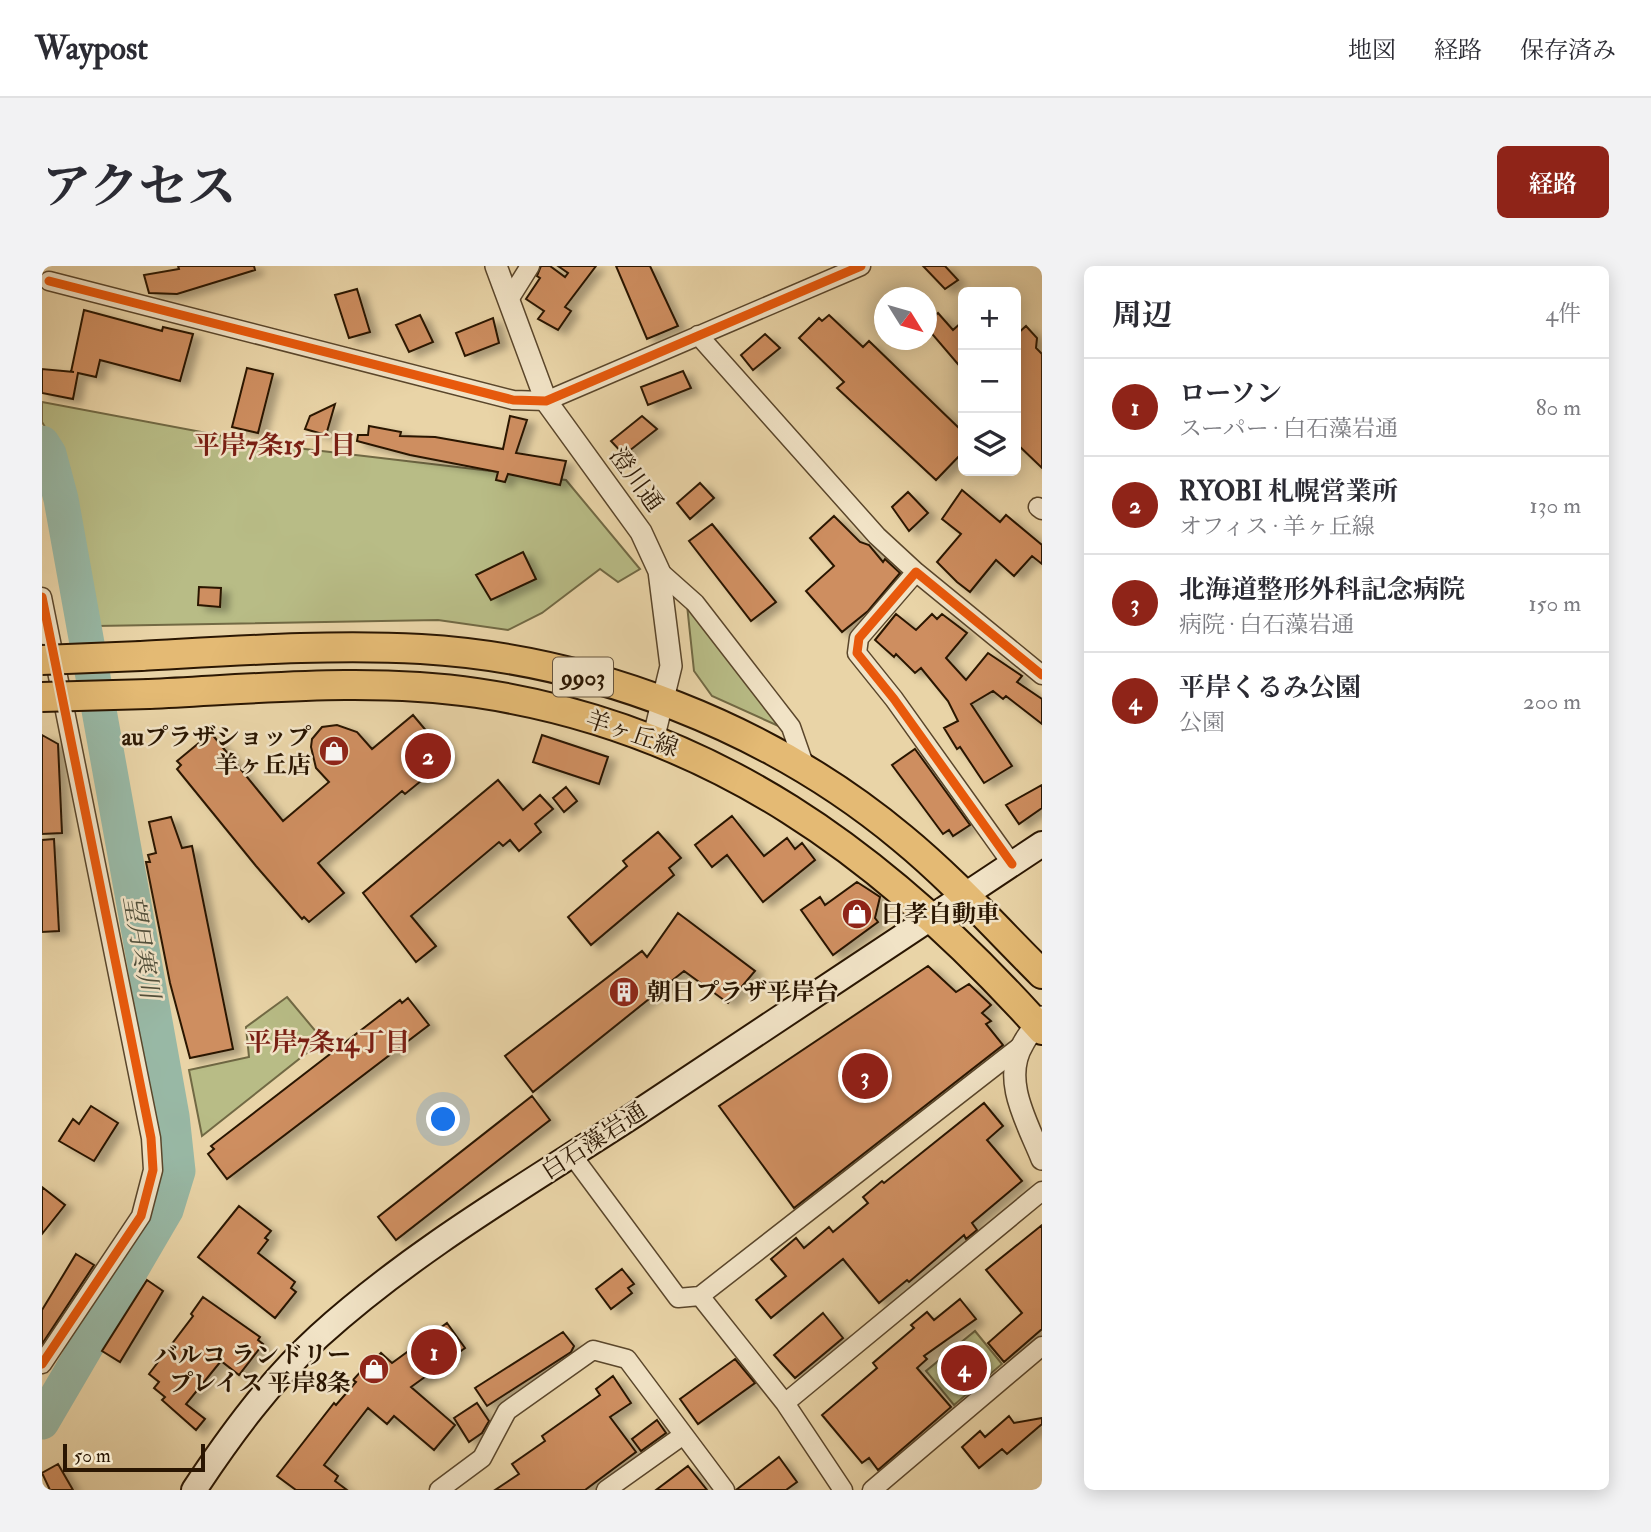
<!DOCTYPE html>
<html lang="ja">
<head>
<meta charset="utf-8">
<style>
  body { margin:0; font-family:"IM FELL Double Pica","Noto Serif JP",serif; background:#f2f2f3; color:#2b2b33 }
  .controls { position:absolute; right:21px; top:21px; display:grid; overflow:hidden; border-radius:10px; box-shadow:0 4px 18px #0003 }
  .controls button { width:63px; height:63px; display:grid; place-items:center; padding:0; border:0; border-bottom:2px solid #e1e1e2; background:#fff; color:#2b2b33; font:35px sans-serif }
  .compass { position:absolute; left:832px; top:21px; width:63px; height:63px; border-radius:50%; background:#fff; box-shadow:0 4px 18px #0003; rotate:127deg }
  .scale { position:absolute; left:21px; bottom:18px; width:142px; box-sizing:border-box; padding-left:7px; border:4px solid #2a1602; border-top:0; font-size:19px; line-height:24px; white-space:nowrap; color:#2a1602; -webkit-text-stroke:5px #f1e3c6; paint-order:stroke }
  .you { position:absolute; left:402px; top:854px; width:24px; height:24px; margin:-18px; border:5px solid #fff; border-radius:50%; background:#1a73e8; box-shadow:0 0 0 10px #1a73e833 }
  .badge { display:grid; place-items:center; width:46px; height:46px; border-radius:50%; background:#8f2418; color:#fff; font-size:23px; font-weight:700 }
  .pin { position:absolute; translate:-50% -50%; border:4px solid #fff; box-shadow:0 2px 7px #0006 }
  .list { margin:0; padding:0; list-style:none }
  h2 { display:flex; justify-content:space-between; align-items:center; height:91px; margin:0; padding:0 28px; font-size:30px }
  h2 small { font-size:23px; font-weight:400; color:#7c7c81 }
  .list li { display:grid; grid-template-columns:46px 1fr auto; gap:21px; align-items:center; box-sizing:border-box; height:98px; padding:0 28px; border-top:2px solid #e1e1e2 }
  .list b { display:block; font-size:26px; white-space:nowrap }
  .list p { margin:0; font-size:23px; white-space:nowrap; color:#7c7c81 }
  .list em { font-size:23px; font-style:normal; color:#7c7c81 }
  .icon { flex:none; width:38px; height:38px; fill:none; stroke:currentColor; stroke-width:2; stroke-linecap:round; stroke-linejoin:round }
  .map { position:relative; flex:none; width:1000px; height:1224px; overflow:hidden; border-radius:10px }
  header { display:flex; align-items:center; gap:42px; box-sizing:border-box; height:98px; padding:0 35px; background:#fff; border-bottom:2px solid #e1e1e2 }
  header strong { font-size:33px }
  nav { display:flex; gap:38px; margin-inline-start:auto; font-size:24px }
  .intro { display:flex; align-items:center; justify-content:space-between; box-sizing:border-box; height:168px; padding:0 42px }
  h1 { margin:0; font-size:49px }
  .button { padding:18px 32px; border-radius:10px; background:#8f2418; color:#fff; font-size:24px; font-weight:700 }
  main { display:flex; gap:42px; padding:0 42px }
  aside { flex:1; background:#fff; border-radius:10px; box-shadow:0 4px 18px #0003 }
  .map>svg:first-child { display:block }
</style>
</head>
<body>
<header>
<strong>Waypost</strong>
<nav><a>地図</a><a>経路</a><a>保存済み</a></nav>
</header>
<div class="intro"><h1>アクセス</h1><a class="button">経路</a></div>
<main>
<div class="map">
<svg width="1000" height="1224" viewBox="0 0 1000 1224">
  <defs>
    <filter id="shadow"><feDropShadow dx="8" dy="4.5" stdDeviation="3.5" flood-color="#0004"/></filter>
  </defs>
  <rect width="100%" height="100%" fill="#e9d4a7"/>
  <filter id="stains"><feTurbulence type="fractalNoise" baseFrequency=".00286" numOctaves="4"/><feColorMatrix values="0 0 0 0 .2 0 0 0 0 .09 0 0 0 0 .02 0 0 0 .5 -.17"/></filter>
  <radialGradient id="worn" r=".72"><stop offset=".6" stop-color="#630" stop-opacity="0"/><stop offset="1" stop-color="#630" stop-opacity=".3"/></radialGradient>
  <path fill="#b8bc86" stroke="#716944" stroke-width="2" d="M0,136L229,179L524,214L598,303L576,316L558,303L500,347L466,364L396,354L55,360L27,201L0,156Z
    M645,339L741,462L670,430L652,405Z
    M245,731L281,774L160,870L147,804L207,791L204,761Z
    M933,1065L960,1098L912,1139L884,1105Z"/>
  <g fill="none" stroke-linecap="round" stroke-linejoin="round">
    <path stroke="#98b8a5" stroke-width="35" d="M0,177L7,188L19,233L130,850L136,905L124,944L0,1156"/>
  </g>
  <path fill="#ce8e61" stroke="#2a1602" stroke-width="2" filter="url(#shadow)" d="M136,0H212L213,4L135,28L107,27L102,9L137,3Z
    M499,0H508L523,11L526,7L516,0H554L523,41L529,45L516,64L496,53L502,45L484,33L498,12L495,10Z
    M574,0H608L636,60L605,73Z
    M881,0H903L916,14L903,23Z
    M315,23L328,66L307,72L293,29Z
    M42,44L120,65L121,61L151,68L138,115L58,94L54,111L36,107L31,133L0,127V103L32,106H29Z
    M896,47L911,64L921,55V104L885,62V57Z
    M378,49L391,76L367,86L354,59Z
    M787,49L821,81L827,75L921,166V186L894,214L795,122L802,116L757,72L777,52L780,55Z
    M451,52L457,77L423,90L414,67Z
    M984,60L995,72L994,82L1000,88V202L974,177V69Z
    M723,68L738,82L711,104L699,89Z
    M205,102L231,108L216,167L190,161Z
    M641,105L649,122L606,139L599,121Z
    M293,138L284,169L263,163L268,150Z
    M468,150L485,154L474,187L524,195L518,219L466,208L463,216L454,214L456,206L368,189L315,175L316,169H326L327,160L359,166L358,170L393,171L461,183Z
    M600,150L615,163L582,189L569,175Z
    M658,217L672,232L648,253L635,237Z
    M920,224L958,256L964,249L1000,279V298L990,290L972,310L954,294L928,326L915,316L895,296L919,268L900,253Z
    M866,226L886,247L867,265L850,241Z
    M792,250L818,276L827,279L841,296L843,293L858,307L826,345L800,366L764,325L792,300L768,272Z
    M670,258L734,336L709,355L647,275Z
    M481,286L494,313L449,334L434,309Z
    M157,321L179,322L178,341L156,339Z
    M854,348L874,364L890,348L895,353L900,348L925,367L904,392L924,414L946,387L980,410L975,416L1000,433V458L964,430L961,433L951,425L929,438L970,500L942,517L918,481L915,483L902,462L916,455L906,435L879,402L873,407L854,388L852,391L833,374Z
    M371,449L407,492L363,528L360,525L276,597L302,627L267,656L262,651L260,653L214,600L135,503L139,499L135,495L169,467L241,555L287,516L274,502L269,481L270,473L280,461L295,459L315,466L330,483Z
    M0,469L16,478L20,567L0,568Z
    M500,469L566,491L557,518L491,496Z
    M873,483L928,559L911,570L907,564L901,568L850,499Z
    M456,514L481,544L498,529L511,543L493,558L499,566L477,585L468,574L461,580L457,576L369,650L394,680L374,696L321,627Z
    M1000,519V542L977,558L964,539Z
    M524,521L535,535L522,546L511,532Z
    M690,550L722,590L745,572L753,583L760,577L773,594L721,636L685,589L670,601L653,579Z
    M129,551L140,582L150,580L191,783L148,792L128,717L104,596H108L106,589L114,587L107,556Z
    M616,566L639,592L627,602L632,609L549,679L526,651L585,600L581,595Z
    M12,573L17,665L0,666V574Z
    M815,616L838,631L833,652L836,656L791,689L759,644L778,631L783,639Z
    M636,647L713,705L686,737L642,705L491,826L463,790L600,685L605,691Z
    M886,700L914,726L927,718L949,739L940,747L949,755L944,758L961,779L752,942L677,840Z
    M366,732L387,759L185,913L166,888L172,883L169,880L358,734L360,737Z
    M490,830L508,854L354,974L336,951Z
    M942,837L961,860L945,874L980,915L930,957L935,964L924,973L922,969L867,1016L865,1014L837,1037L801,993L729,1052L714,1034L744,1010L729,993L754,972L762,982L787,961L791,966L826,937L821,931L840,915L842,917Z
    M49,840L76,857L52,895L17,875L31,853L37,858Z
    M0,921L23,939L0,968Z
    M197,940L229,965L223,972L226,974L216,987L253,1016L249,1022L254,1026L233,1052L156,991Z
    M1000,959V1063L962,1096L946,1077L980,1047L944,1004Z
    M34,988L52,999L0,1078V1044Z
    M580,1003L592,1018L586,1022L590,1027L569,1043L554,1023Z
    M105,1014L121,1025L78,1096L60,1085Z
    M161,1031L218,1071L216,1074L221,1078L197,1109L179,1095L144,1138L163,1153L154,1164L120,1134L123,1131L112,1122L117,1116L107,1108L151,1050L149,1048Z
    M918,1033L934,1053L882,1090L885,1093L875,1102L909,1141L836,1204L827,1192L820,1197L780,1149L835,1102L831,1097L872,1062L869,1059L885,1046L892,1054Z
    M781,1047L801,1072L753,1112L732,1089Z
    M405,1057L423,1082L369,1121L413,1159L392,1184L352,1150L345,1158L326,1142L282,1199L296,1210L293,1215L305,1224H254L235,1210L292,1137L294,1139L314,1116L311,1114L331,1092L333,1093L339,1087L350,1097Z
    M521,1066L532,1080L529,1086L445,1140L433,1122Z
    M693,1093L713,1117L656,1158L638,1133Z
    M571,1110L589,1137L568,1151L594,1186L543,1224H453L477,1208L470,1198L503,1175L500,1170L558,1129L554,1123Z
    M435,1137L447,1155L440,1167L427,1176L412,1152Z
    M967,1150L972,1157L1000,1152V1158L965,1188L960,1183L937,1202L920,1181L938,1165L943,1171Z
    M615,1154L624,1167L599,1185L590,1173Z
    M737,1191L755,1216L744,1224H694Z
    M16,1198L31,1224H8L0,1207Z
    M646,1200L665,1224H614Z"/>
  <g fill="none" stroke-linecap="round" stroke-linejoin="round">
    <g stroke="#5a462b" stroke-width="21">
      <path id="minor" d="M7,15L471,134L504,135L819,0
        M468,32L488,0
        M656,69L835,270L874,306
        M996,241L1000,244
        M617,305L653,337L749,461L764,504
        M0,331L109,872L111,904L99,950L0,1098
        M970,598L852,433L815,387L817,372L874,306L1000,409
        M530,889L636,1032L658,1030L743,1137L801,1224
        M658,1030L980,779
        M743,1137L1000,925
        M397,1224L440,1192L465,1145L551,1084L585,1093L683,1224
        M564,1224L640,1170
        M830,1224L1000,1080"/>
    </g>
    <g stroke="#5a462b" stroke-width="24">
      <path id="tertiary" d="M454,0L504,135L599,266L617,305L629,400L611,474
        M1000,751C994,760 986,768 981,778C959,814 986,858 1000,893"/>
    </g>
    <g stroke="#2a1602" stroke-width="28">
      <path id="secondary" d="M152,1224C189,1168 228,1115 277,1070C373,983 488,917 595,847C730,757 865,668 1000,578"/>
    </g>
    <g stroke="#2a1602" stroke-width="32">
      <path id="primary" d="M99,390C192,385 286,378 379,383C550,393 728,462 860,572C910,613 954,662 1000,708
        M107,428C215,423 326,411 435,427C671,462 844,590 1000,764"/>
    </g>
    <use href="#minor" stroke="#f1e3c6" stroke-width="18"/>
    <use href="#tertiary" stroke="#f1e3c6" stroke-width="21"/>
    <use href="#secondary" stroke="#f1e3c6" stroke-width="24"/>
    <use href="#primary" stroke="#e4ba74" stroke-width="28"/>
    <g stroke="#2a1602" stroke-width="32" stroke-linecap="butt">
      <path id="primary-bridge" d="M0,394L99,390
        M0,431L107,428"/>
    </g>
    <use href="#primary-bridge" stroke="#e4ba74" stroke-width="28"/>
    <g stroke="#f1e3c6" stroke-width="13">
      <path id="cycleway" d="M7,15L471,134L504,135L819,0
        M0,331L109,872L111,904L99,950L0,1098
        M970,598L852,433L815,387L817,372L874,306L1000,409"/>
    </g>
    <use href="#cycleway" stroke="#e8590c" stroke-width="9"/>
  </g>
  <defs>
    <g id="shop-disc" transform="scale(1.575)"><circle r="9.5" fill="#8f2418" stroke="#f1e3c6"/><path d="M-5-2.5h2.3a2.7 3.5 0 0 1 5.4 0H5L5.5 6h-11ZM-1.5-2.5h3a1.5 2.3 0 0 0-3 0Z" fill="#fff"/></g>
    <g id="building-disc" transform="scale(1.575)"><circle r="9.5" fill="#8f2418" stroke="#f1e3c6"/><path d="M-4-6H4V6H1V3H-1V6H-4ZM-2.5-4.3h1.7v1.8h-1.7ZM.8-4.3h1.7v1.8H.8ZM-2.5-1h1.7V.8h-1.7ZM.8-1h1.7V.8H.8Z" fill="#fff"/></g>
  </defs>
  <g fill-rule="evenodd">
    <use href="#shop-disc" x="292" y="485"/>
    <use href="#shop-disc" x="815" y="648"/>
    <use href="#building-disc" x="582" y="726"/>
    <use href="#shop-disc" x="332" y="1103"/>
  </g>
  <g text-anchor="middle" dominant-baseline="central" stroke-width="5" stroke-linejoin="round" paint-order="stroke">
    <rect fill="#f1e3c6" stroke="#66543d" stroke-width="2" x="511" y="391.5" width="60" height="39" rx="5"/>
    <g font-size="23" font-weight="bold" fill="#2a1602">
      <text x="541" y="411">9903</text>
    </g>
    <g font-size="24" fill="#2a1602" stroke="#f1e3c6">
      <text transform="translate(594 214) rotate(54)">澄川通</text>
      <text transform="translate(590 468) rotate(19)">羊ヶ丘線</text>
      <text transform="translate(552 875) rotate(-33)">白石藻岩通</text>
    </g>
    <g font-size="24" font-weight="bold" fill="#2a1602" stroke="#f1e3c6" text-anchor="end">
      <text x="269" y="471">auプラザショップ<tspan x="269" dy="28">羊ヶ丘店</tspan></text>
      <text x="838" y="648" text-anchor="start">日孝自動車</text>
      <text x="605" y="726" text-anchor="start">朝日プラザ平岸台</text>
      <text x="309" y="1089">バルコ ランドリー<tspan x="309" dy="28">プレイス 平岸8条</tspan></text>
    </g>
    <g font-size="26" font-weight="bold" fill="#7a1f14" stroke="#f1e3c6">
      <text x="233" y="180">平岸7条15丁目</text>
      <text x="286" y="777">平岸7条14丁目</text>
    </g>
    <g font-size="26" font-style="italic" fill="#504f3b" stroke="#f1e3c6">
      <text transform="translate(99 681) rotate(80)">望月寒川</text>
    </g>
  </g>
  <rect width="100%" height="100%" filter="url(#stains)"/>
  <rect width="100%" height="100%" fill="url(#worn)"/>
</svg>
<div class="controls">
<button>+</button>
<button>−</button>
<button><svg class="icon" aria-label="layers" viewBox="0 0 24 24"><path d="M12 4l9 5-9 5-9-5zM3 14l9 5 9-5"/></svg></button>
</div>
<svg class="compass" viewBox="-18 -18 36 36"><path d="M0-13l5 13h-10z" fill="#e53935"/><path d="M0 13l5-13h-10z" fill="#7c7c81"/></svg>
<div class="scale">50 m</div>
<div class="you"></div>
<div class="pin badge" style="left:392px;top:1086px">1</div>
<div class="pin badge" style="left:386px;top:490px">2</div>
<div class="pin badge" style="left:823px;top:810px">3</div>
<div class="pin badge" style="left:922px;top:1102px">4</div>
</div>
<aside>
<h2>周辺<small>4件</small></h2>
<ul class="list">
<li><span class="badge">1</span><div><b>ローソン</b><p>スーパー · 白石藻岩通</p></div><em>80 m</em></li>
<li><span class="badge">2</span><div><b>RYOBI 札幌営業所</b><p>オフィス · 羊ヶ丘線</p></div><em>130 m</em></li>
<li><span class="badge">3</span><div><b>北海道整形外科記念病院</b><p>病院 · 白石藻岩通</p></div><em>150 m</em></li>
<li><span class="badge">4</span><div><b>平岸くるみ公園</b><p>公園</p></div><em>200 m</em></li>
</ul>
</aside>
</main>
</body>
</html>
